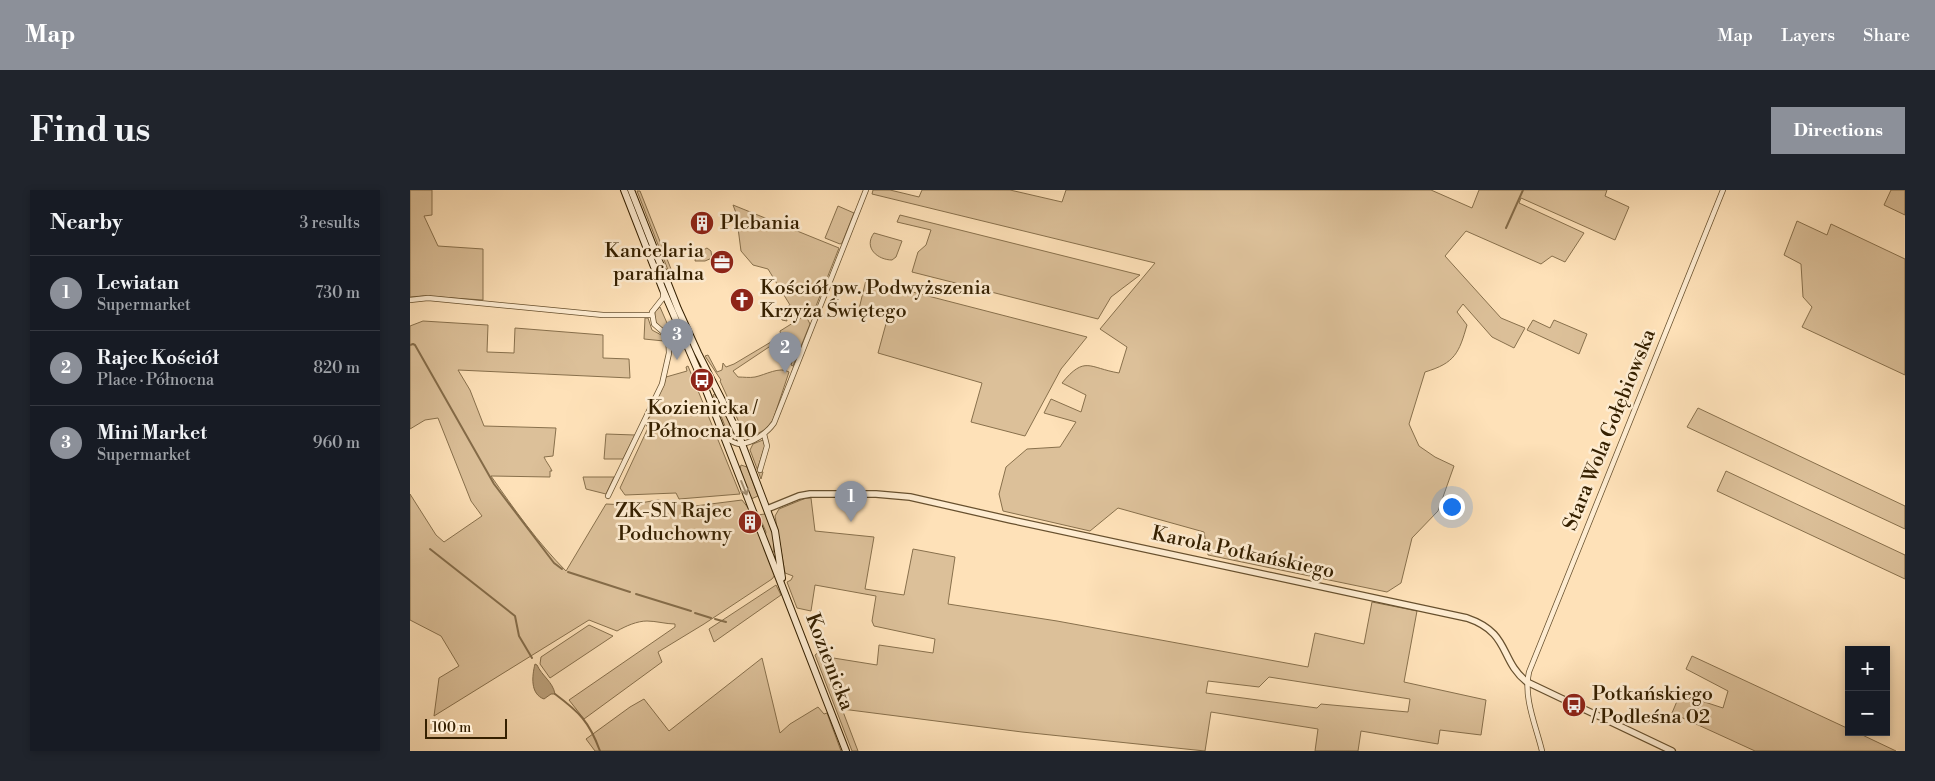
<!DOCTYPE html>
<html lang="en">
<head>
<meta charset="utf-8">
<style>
  body { margin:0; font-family:"Libre Bodoni",serif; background:#20242c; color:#f1f3f6 }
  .controls { position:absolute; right:15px; bottom:15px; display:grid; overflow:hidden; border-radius:0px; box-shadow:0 2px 8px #0003 }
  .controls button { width:45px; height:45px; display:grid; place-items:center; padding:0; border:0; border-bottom:1px solid #363941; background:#171b24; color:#f1f3f6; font:25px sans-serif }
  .scale { position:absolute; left:15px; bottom:12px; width:82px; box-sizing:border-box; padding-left:5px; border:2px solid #352000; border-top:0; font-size:14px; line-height:18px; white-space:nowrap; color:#352000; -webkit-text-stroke:4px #feecd1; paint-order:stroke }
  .you { position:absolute; left:1041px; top:316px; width:18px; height:18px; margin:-12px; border:4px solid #fff; border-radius:50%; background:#1a73e8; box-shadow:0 0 0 8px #1a73e833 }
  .badge { display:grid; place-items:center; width:32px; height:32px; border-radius:50%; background:#8c9099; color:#fff; font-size:16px; font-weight:700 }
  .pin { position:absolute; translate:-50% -41px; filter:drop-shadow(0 1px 2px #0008) }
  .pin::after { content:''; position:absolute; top:26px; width:18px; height:15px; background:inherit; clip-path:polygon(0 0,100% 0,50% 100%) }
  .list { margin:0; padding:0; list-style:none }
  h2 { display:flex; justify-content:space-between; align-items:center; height:65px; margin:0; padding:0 20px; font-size:21px }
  h2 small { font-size:16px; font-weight:400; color:#9ea1a6 }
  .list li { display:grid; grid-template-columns:32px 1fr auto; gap:15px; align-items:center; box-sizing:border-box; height:75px; padding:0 20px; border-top:1px solid #363941 }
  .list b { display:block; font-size:19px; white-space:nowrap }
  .list p { margin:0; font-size:16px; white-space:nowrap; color:#9ea1a6 }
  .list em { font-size:16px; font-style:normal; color:#9ea1a6 }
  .map { position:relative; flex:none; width:1495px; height:561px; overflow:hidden; border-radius:0px }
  header { display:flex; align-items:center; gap:30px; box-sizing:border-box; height:70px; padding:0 25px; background:#8c9099; color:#fff }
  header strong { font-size:24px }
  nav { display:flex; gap:28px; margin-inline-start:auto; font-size:18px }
  .intro { display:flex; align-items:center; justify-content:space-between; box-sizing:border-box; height:120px; padding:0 30px }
  h1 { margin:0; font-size:35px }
  .button { padding:12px 22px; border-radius:0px; background:#8c9099; color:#fff; font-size:18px; font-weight:700 }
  main { display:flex; gap:30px; padding:0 30px }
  aside { flex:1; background:#171b24; border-radius:0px; box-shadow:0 2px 8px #0003 }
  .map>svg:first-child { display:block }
</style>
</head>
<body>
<header>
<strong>Map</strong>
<nav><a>Map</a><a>Layers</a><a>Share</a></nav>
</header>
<div class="intro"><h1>Find us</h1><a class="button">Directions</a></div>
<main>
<aside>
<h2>Nearby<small>3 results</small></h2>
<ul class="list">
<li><span class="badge">1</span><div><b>Lewiatan</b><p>Supermarket</p></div><em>730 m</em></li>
<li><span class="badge">2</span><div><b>Rajec Kościół</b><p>Place · Północna</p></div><em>820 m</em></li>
<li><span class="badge">3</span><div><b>Mini Market</b><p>Supermarket</p></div><em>960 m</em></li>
</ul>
</aside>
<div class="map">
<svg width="1495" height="561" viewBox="0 0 1495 561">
  <rect width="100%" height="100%" fill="#fee1b8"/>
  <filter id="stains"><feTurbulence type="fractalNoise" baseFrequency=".004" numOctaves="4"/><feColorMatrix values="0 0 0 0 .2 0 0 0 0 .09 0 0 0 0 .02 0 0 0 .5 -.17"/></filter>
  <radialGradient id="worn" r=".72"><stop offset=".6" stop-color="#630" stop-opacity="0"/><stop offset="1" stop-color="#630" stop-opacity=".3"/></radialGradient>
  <path fill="#dcc099" stroke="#88704c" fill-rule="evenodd" d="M0,0H22V25L14,26L28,56L73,59V110L13,106L0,107Z
    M463,0H480L509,7L512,0H600L652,12L656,0H1021L1062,18L1069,0H1197L1195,6L1219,17L1205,50L1111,8L1109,13L1174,43L1155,72L1142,66L1131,74L1056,41L1035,66L1091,128L1115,138L1104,158L1082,147L1053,114L1047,122L1057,135C1049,163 1045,173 1015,182L999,234L1009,256L1025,267L1044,276L1028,321L1002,348L991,393L977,402L798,365L794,342L708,318L680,341L593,321L589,304L596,277L617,259L650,257L666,232L634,223L641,209L671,222L676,205L652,193C675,165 679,178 709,183L717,157L690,139L745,73L462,4Z
    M1481,0H1495V25L1474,15Z
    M227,1H230L261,79L258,80Z
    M323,15L429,58L404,121L391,123L383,126L381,123L376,127L377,131L372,130L368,123L380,115L358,79L343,75L331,61L328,38L331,36Z
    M428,16L444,23L432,53L430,54L415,48Z
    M490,25L730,85L701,107L688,129L502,82L508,62L516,55L521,40L487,32Z
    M1387,31L1417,45L1421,34L1495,69V185L1392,137L1402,117L1393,107L1391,74L1374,65Z
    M464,43L492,51L486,67L482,70C468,70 453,58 464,43Z
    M297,58L301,61L302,68L295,71H285L286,64Z
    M456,90L677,147L651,179L615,246L561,232L572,193L468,163L477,130L449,119Z
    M250,117L260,140L251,138L244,130L245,122Z
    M235,128H238L242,140L253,146L254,151L234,149Z
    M391,128H397L400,134L383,176L381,175L383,168L368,151L323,181L328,187C334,187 339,188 345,187C355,185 370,176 379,182L363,230L356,239L341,247L340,244L333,241L310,191L311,190L295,166L298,165L307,182L312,180L313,173L316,177L324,174L371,146L370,141Z
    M1123,130L1140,138L1144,130L1177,144L1169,164L1117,140Z
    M13,131L78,135L77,162L104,163L105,138L193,145V168L219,169L220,188L48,180L60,200L74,236L146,238L143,266L134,267C136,272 140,276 142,281H140V287L81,286C104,319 128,353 156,381L196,314L218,315L248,310L285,316L332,310L339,319L365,385L362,389L294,434L248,462L252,472L174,529L159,510L265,437V434C256,434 246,431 237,431C227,431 216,436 207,441L179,430L24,526L29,488L49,476L31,446L0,430V304L26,345L34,352L72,326L61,311L28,228L15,230L0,239V136Z
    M278,176L330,304L269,309L266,303L215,305L210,298L238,238L234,231L240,227L239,223L256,187L277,181L276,177Z
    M305,204L321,234L328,252L318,244L303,205Z
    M1288,218L1495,316V339L1277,237Z
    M196,244L225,245L213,269H194Z
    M353,250L355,256L347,280L353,282L351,289L340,260L343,254Z
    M331,275L337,277L348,306L341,309L330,279Z
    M1316,281L1495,365V389L1307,301Z
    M173,287H204L196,304L176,299Z
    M396,308H401L405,341L464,347L455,399L494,405L503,359L545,367L538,414L647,431L898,477L905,443L954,454L962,412L1007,421L994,492L1076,510L1071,545L1030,540L1028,554L951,541L948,561H905L908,539L801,522L795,561L612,542L432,519L448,561H442L405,465L409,462L411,466L467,475L469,455L523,463L525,449L464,436L462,431L466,406L405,395L401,421L387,418L377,392L381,390L383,386L375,383L365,326L369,319ZM859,487L1000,509L998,522L911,514L907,518L796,503L798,491L849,497Z
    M355,324L363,343L364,362H362L355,346L356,342L351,330L347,325Z
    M366,395L371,405L304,452L299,439Z
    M179,435L203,446L140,488L130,474L131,467Z
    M1282,466L1439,539V542H1446L1486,561H1345L1262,523L1270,504L1313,518L1318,501L1276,479Z
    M352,468L370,543L380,534L408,517L414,524L417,523L431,561H185L176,549L220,517L234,509L259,541Z"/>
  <path fill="#ba9f79" stroke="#856c49" d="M125,474L127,475C132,486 143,492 145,504H141L134,509C120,504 122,486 125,474Z"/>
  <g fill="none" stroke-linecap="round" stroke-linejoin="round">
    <path stroke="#856c49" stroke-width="2" d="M1096,38L1113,0
      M0,155L3,154L5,155L84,294L144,373L152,379
      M20,359L105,426L109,446L122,468
      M158,382L220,402
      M226,404L281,421
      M285,423L301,428
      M305,429L316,432
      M145,504C169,522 179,531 190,561"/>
    <g stroke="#67502e" stroke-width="6">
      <path id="minor" d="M253,102V108L242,122L244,134L252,141L272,145
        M0,110L18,108L193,125H242
        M315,247C320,250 324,254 330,254C343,253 357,243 364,233L456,0
        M350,280L357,256L354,244
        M198,306L252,194L259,163L258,142
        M1132,561C1126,536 1113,507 1119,482L1313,0"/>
    </g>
    <g stroke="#67502e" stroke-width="8">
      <path id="tertiary" d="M357,319L389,306L400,304H466L500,307L601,330L1057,428C1101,443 1089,470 1117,492L1262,561"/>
    </g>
    <g stroke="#352000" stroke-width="8">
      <path id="secondary" d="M214,0L253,100L292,190L436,561
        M221,0L268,119L288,163L316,218L329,246L365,341L372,388"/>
    </g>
    <use href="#minor" stroke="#feecd1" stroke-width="4.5"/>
    <use href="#tertiary" stroke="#feecd1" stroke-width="5.5"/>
    <use href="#secondary" stroke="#feecd1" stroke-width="6"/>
  </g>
  <defs><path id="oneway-shaft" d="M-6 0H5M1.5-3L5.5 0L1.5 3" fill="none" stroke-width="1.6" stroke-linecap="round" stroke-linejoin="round" transform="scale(1.25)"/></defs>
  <use stroke="#a49073" href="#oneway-shaft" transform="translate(334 298) rotate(68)"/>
  <defs>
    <g id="building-disc" transform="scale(1.25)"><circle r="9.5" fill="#8f2418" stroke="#feecd1"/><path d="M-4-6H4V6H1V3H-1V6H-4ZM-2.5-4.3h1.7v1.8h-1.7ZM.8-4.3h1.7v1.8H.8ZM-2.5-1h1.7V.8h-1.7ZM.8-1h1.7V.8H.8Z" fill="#fff"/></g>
    <g id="office-disc" transform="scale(1.25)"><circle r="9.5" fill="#8f2418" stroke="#feecd1"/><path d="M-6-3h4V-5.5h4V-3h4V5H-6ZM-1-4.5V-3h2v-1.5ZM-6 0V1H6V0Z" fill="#fff"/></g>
    <g id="church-disc" transform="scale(1.25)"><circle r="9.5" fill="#8f2418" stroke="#feecd1"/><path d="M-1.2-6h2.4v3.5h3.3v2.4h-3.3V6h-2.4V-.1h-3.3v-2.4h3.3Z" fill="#fff"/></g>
    <g id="bus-disc" transform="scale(1.25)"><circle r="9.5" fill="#8f2418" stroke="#feecd1"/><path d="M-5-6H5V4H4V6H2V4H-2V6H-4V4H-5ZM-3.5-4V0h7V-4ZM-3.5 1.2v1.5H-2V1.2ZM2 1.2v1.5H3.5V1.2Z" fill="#fff"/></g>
  </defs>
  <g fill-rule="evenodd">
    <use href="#building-disc" x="292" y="33"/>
    <use href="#office-disc" x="312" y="72"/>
    <use href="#church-disc" x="332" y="110"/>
    <use href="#bus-disc" x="292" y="190"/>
    <use href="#building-disc" x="340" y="332"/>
    <use href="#bus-disc" x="1164" y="515"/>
  </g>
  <g text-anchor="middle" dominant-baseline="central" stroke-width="5" stroke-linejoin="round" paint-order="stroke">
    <g font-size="20" fill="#352000" stroke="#feecd1" text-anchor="start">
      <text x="310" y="33">Plebania</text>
      <text x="294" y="61" text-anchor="end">Kancelaria<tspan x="294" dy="23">parafialna</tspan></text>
      <text x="350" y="98">Kościół pw. Podwyższenia<tspan x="350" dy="23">Krzyża Świętego</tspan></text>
      <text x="292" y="218" text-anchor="middle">Kozienicka /<tspan x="292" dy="23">Północna 10</tspan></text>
      <text x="322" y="321" text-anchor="end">ZK-SN Rajec<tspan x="322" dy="23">Poduchowny</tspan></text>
      <text x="1182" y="504">Potkańskiego<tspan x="1182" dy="23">/ Podleśna 02</tspan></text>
    </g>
    <g font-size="20" fill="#352000" stroke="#feecd1">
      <text transform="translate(1200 240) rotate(-68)">Stara Wola Gołębiowska</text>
      <text transform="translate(833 363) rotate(12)">Karola Potkańskiego</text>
      <text transform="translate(419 472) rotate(69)">Kozienicka</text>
    </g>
  </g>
  <rect width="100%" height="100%" filter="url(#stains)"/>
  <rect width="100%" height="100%" fill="url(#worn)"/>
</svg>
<div class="controls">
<button>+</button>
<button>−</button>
</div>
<div class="scale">100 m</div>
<div class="you"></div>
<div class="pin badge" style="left:441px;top:332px">1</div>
<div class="pin badge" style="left:375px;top:183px">2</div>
<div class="pin badge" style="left:267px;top:170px">3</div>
</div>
</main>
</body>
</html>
